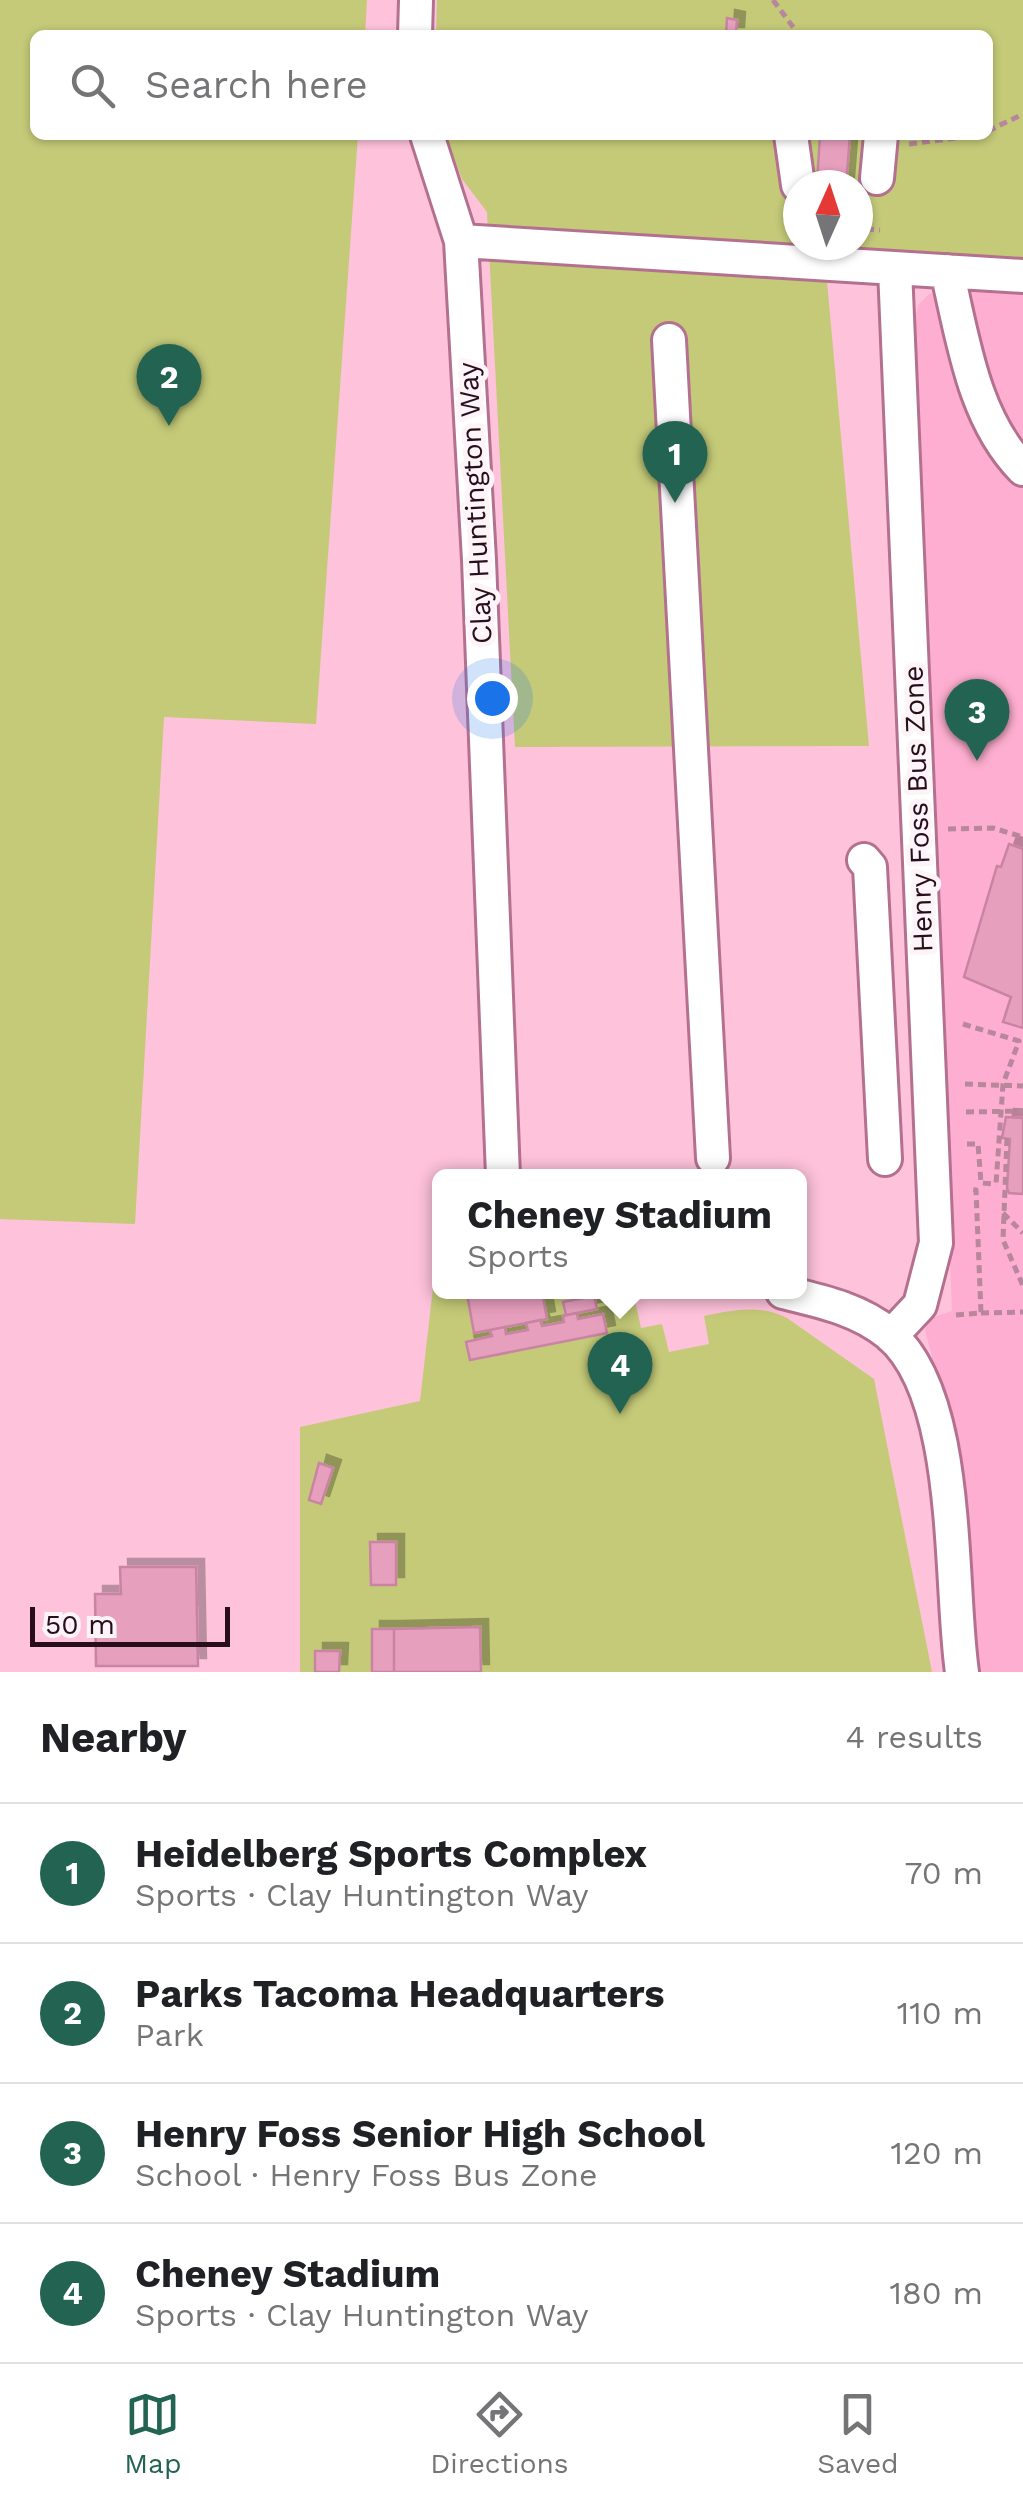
<!DOCTYPE html>
<html lang="en">
<head>
<meta charset="utf-8">
<style>
  body { margin:0; font-family:"Work Sans",sans-serif; background:#f6f6f6; color:#202124 }
  .compass { position:absolute; left:783px; top:170px; width:90px; height:90px; border-radius:50%; background:#fff; box-shadow:0 2px 8px #0004; rotate:3deg }
  .scale { position:absolute; left:30px; bottom:25px; width:200px; box-sizing:border-box; padding-left:10px; border:5px solid #280e1a; border-top:0; font-size:28px; line-height:35px; white-space:nowrap; color:#280e1a; -webkit-text-stroke:8px #fcf4f7; paint-order:stroke }
  .you { position:absolute; left:492px; top:698px; width:35px; height:35px; margin:-25px; border:8px solid #fff; border-radius:50%; background:#1a73e8; box-shadow:0 0 0 15px #1a73e833 }
  .badge { display:grid; place-items:center; width:65px; height:65px; border-radius:50%; background:#226352; color:#fff; font-size:32px; font-weight:700 }
  .pin { position:absolute; translate:-50% -82px; filter:drop-shadow(0 2px 5px #0008) }
  .pin::after { content:''; position:absolute; top:52px; width:35px; height:30px; background:inherit; clip-path:polygon(0 0,100% 0,50% 100%) }
  .popup { position:absolute; left:432px; top:1169px; width:375px; height:130px; box-sizing:border-box; display:grid; place-content:center; border-radius:15px; background:#fff; filter:drop-shadow(0 2px 8px #0005); font-size:32px; white-space:nowrap; color:#757577 }
  .popup b { font-size:38px; color:#202124 }
  .popup::after { content:''; position:absolute; left:50%; top:100%; margin-left:-20px; border:20px solid transparent; border-top-color:#fff }
  .list { margin:0; padding:0; list-style:none }
  h2 { display:flex; justify-content:space-between; align-items:center; height:130px; margin:0; padding:0 40px; font-size:42px }
  h2 small { font-size:32px; font-weight:400; color:#757577 }
  .list li { display:grid; grid-template-columns:65px 1fr auto; gap:30px; align-items:center; box-sizing:border-box; height:140px; padding:0 40px; border-top:2px solid #e0e0e0 }
  .list b { display:block; font-size:38px; white-space:nowrap }
  .list p { margin:0; font-size:32px; white-space:nowrap; color:#757577 }
  .list em { font-size:32px; font-style:normal; color:#757577 }
  .icon { flex:none; width:55px; height:55px; fill:none; stroke:currentColor; stroke-width:2; stroke-linecap:round; stroke-linejoin:round }
  .map { position:relative; flex:none; width:1023px; height:1672px; overflow:hidden }
  .search { position:absolute; background:#fff; box-shadow:0 2px 8px #0004; left:30px; right:30px; top:30px; height:110px; display:flex; align-items:center; gap:25px; box-sizing:border-box; padding:0 35px; border-radius:15px; color:#757577; font-size:38px }
  .sheet { height:690px; background:#fff }
  nav { display:flex; justify-content:space-around; align-items:center; box-sizing:border-box; height:140px; border-top:2px solid #e0e0e0; background:#fff; font-size:28px; color:#757577 }
  nav a { display:grid; justify-items:center; gap:5px }
  nav .on { color:#226352 }
  .map>svg:first-child { display:block }
</style>
</head>
<body>
<div class="map">
<svg width="1023" height="1672" viewBox="0 0 1023 1672">
  <defs>
    <filter id="shadow"><feDropShadow dx="8" dy="-8" stdDeviation="0" flood-color="#0004"/></filter>
  </defs>
  <rect width="100%" height="100%" fill="#fec2db"/>
  <path fill="#feaed0" d="M1023,284V1672H978L961,1467L925,1330L931,1318L952,1311L914,321L919,304L929,294Z"/>
  <path fill="#c4ca78" fill-rule="evenodd" d="M0,0H367L365,35H35V135H358L316,724L164,717L135,1224L0,1219Z
    M437,0H1023V259L824,248L869,746L515,747L487,212L462,179L445,135H988V35H436ZM798,185H858V245H798Z
    M440,1226V1292H633L641,1328L662,1324L669,1352L709,1344L704,1316C732,1310 761,1304 787,1318L874,1379L932,1672H300V1427L420,1401Z"/>
  <path fill="#e79fbe" stroke="#ca84a3" stroke-width="2.5" filter="url(#shadow)" d="M727,18L737,20L736,35H726Z
    M820,135H850L846,185L817,183Z
    M1009,844L1023,849V1028L1003,1022L1011,997L964,977L997,866L1001,867Z
    M1006,1117L1023,1118V1194L1009,1193L1007,1188L1010,1139L1002,1138Z
    M480,1292H542L547,1319L474,1333L467,1294Z
    M594,1296L597,1309L566,1315L563,1302Z
    M577,1313L578,1319L603,1314L607,1333L470,1360L466,1342L492,1336L490,1330L505,1327L506,1334L528,1330L526,1323L540,1320L542,1326L564,1322L563,1316Z
    M319,1463L333,1468L321,1504L309,1500Z
    M370,1542H396V1585H371Z
    M120,1567H196L198,1666H96L95,1594H121Z
    M480,1627L481,1672H394V1629Z
    M372,1629H394V1672H372Z
    M315,1651H340L339,1672H315Z"/>
  <g fill="none" stroke-linecap="round" stroke-linejoin="round">
    <g stroke="#b4718f" stroke-width="38">
      <path id="minor" d="M415,35L416,0
        M427,135L461,241L479,560L503,1176
        M791,135L798,185
        M877,178L881,135
        M461,241L1023,276
        M947,271C963,339 973,418 1023,469
        M669,340L713,1158
        M864,860L870,867L885,1159
        M783,1292C820,1301 859,1309 889,1334C962,1395 949,1583 962,1672
        M891,1336L920,1305L936,1243L895,269"/>
    </g>
    <path stroke="#b8879c" stroke-width="5" stroke-dasharray="8 5" stroke-linecap="butt" d="M773,0L799,35
      M988,131L1023,114
      M909,144L980,135
      M858,203L866,210V237
      M866,229L880,230
      M948,829L993,828L1023,837
      M963,1024L1019,1041L1003,1084L996,1184
      M965,1084L1023,1086
      M966,1112L1023,1111
      M1007,1138L1003,1240L1023,1286
      M967,1144H978L981,1183L996,1184
      M1003,1213L1023,1233
      M981,1313L1023,1312
      M956,1315L981,1313L976,1190L969,1189"/>
    <use href="#minor" stroke="#fff" stroke-width="32"/>
  </g>
  <g text-anchor="middle" dominant-baseline="central" stroke-width="10" stroke-linejoin="round" paint-order="stroke">
    <g font-size="28" fill="#280e1a" stroke="#fcf4f7">
      <text transform="translate(475 503) rotate(-93)">Clay Huntington Way</text>
      <text transform="translate(918 809) rotate(-92)">Henry Foss Bus Zone</text>
    </g>
  </g>
</svg>
<svg class="compass" viewBox="-18 -18 36 36"><path d="M0-13l5 13h-10z" fill="#e53935"/><path d="M0 13l5-13h-10z" fill="#757577"/></svg>
<div class="scale">50 m</div>
<div class="you"></div>
<div class="pin badge" style="left:675px;top:503px">1</div>
<div class="pin badge" style="left:169px;top:426px">2</div>
<div class="pin badge" style="left:977px;top:761px">3</div>
<div class="pin badge" style="left:620px;top:1414px">4</div>
<div class="popup"><b>Cheney Stadium</b>Sports</div>
<div class="search"><svg class="icon" aria-label="search" viewBox="0 0 24 24"><circle cx="10" cy="10" r="6"/><path d="M15 15l6 6"/></svg>Search here</div>
</div>
<section class="sheet">
<h2>Nearby<small>4 results</small></h2>
<ul class="list">
<li><span class="badge">1</span><div><b>Heidelberg Sports Complex</b><p>Sports · Clay Huntington Way</p></div><em>70 m</em></li>
<li><span class="badge">2</span><div><b>Parks Tacoma Headquarters</b><p>Park</p></div><em>110 m</em></li>
<li><span class="badge">3</span><div><b>Henry Foss Senior High School</b><p>School · Henry Foss Bus Zone</p></div><em>120 m</em></li>
<li><span class="badge">4</span><div><b>Cheney Stadium</b><p>Sports · Clay Huntington Way</p></div><em>180 m</em></li>
</ul>
</section>
<nav>
<a class="on"><svg class="icon" aria-label="map" viewBox="0 0 24 24"><path d="M3 6l6-2 6 2 6-2v14l-6 2-6-2-6 2zM9 4v14M15 6v14"/></svg>Map</a>
<a><svg class="icon" aria-label="directions" viewBox="0 0 24 24"><path d="M12 3l9 9-9 9-9-9zM9 14v-3h6M13 9l2 2-2 2"/></svg>Directions</a>
<a><svg class="icon" aria-label="saved" viewBox="0 0 24 24"><path d="M7 4h10v16l-5-4-5 4z"/></svg>Saved</a>
</nav>
</body>
</html>
